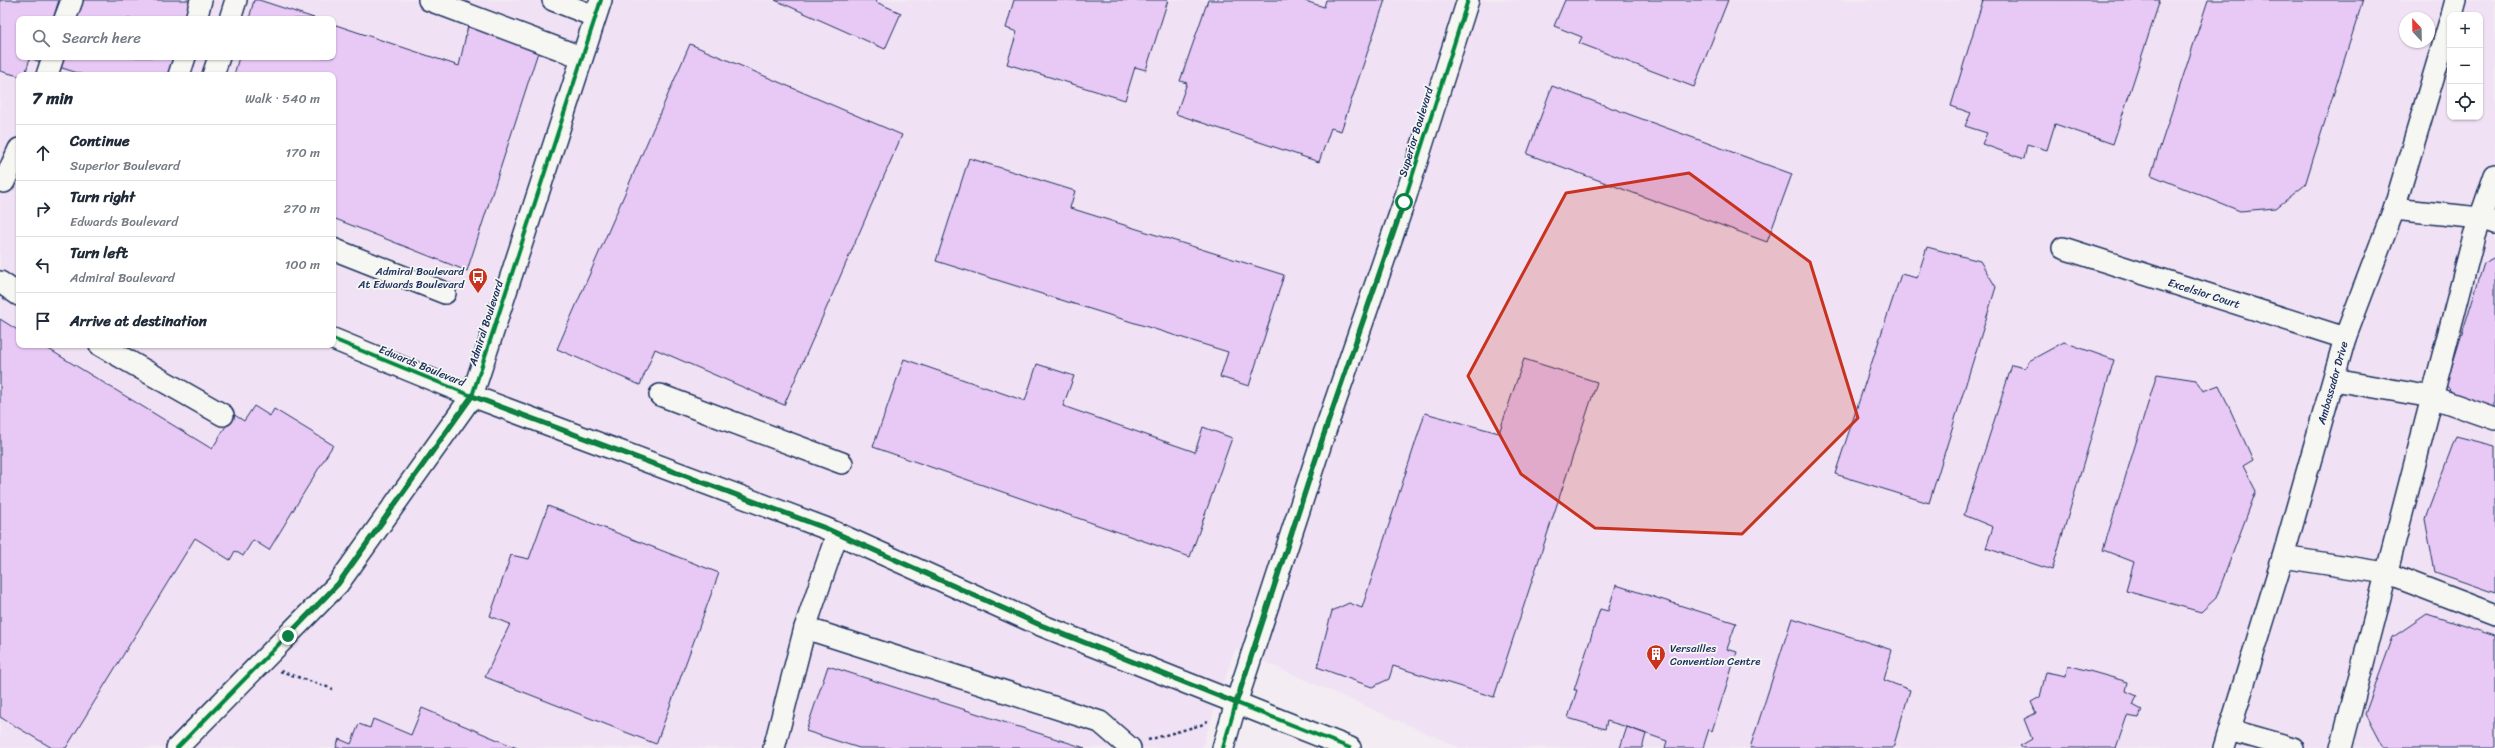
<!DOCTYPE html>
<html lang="en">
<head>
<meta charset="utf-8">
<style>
  body { margin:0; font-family:Sriracha,sans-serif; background:#f6f6f7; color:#1f2937 }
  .controls { position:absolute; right:12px; top:12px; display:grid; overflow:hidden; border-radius:8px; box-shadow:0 1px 3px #0004 }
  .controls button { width:36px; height:36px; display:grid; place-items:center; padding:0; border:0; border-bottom:1px solid #e0e1e3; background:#fff; color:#1f2937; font:20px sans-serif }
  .compass { position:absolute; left:2399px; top:12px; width:36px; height:36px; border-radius:50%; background:#fff; box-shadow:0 1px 3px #0004; rotate:338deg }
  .stop { position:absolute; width:12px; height:12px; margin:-9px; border:3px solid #0b8043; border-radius:50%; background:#fff }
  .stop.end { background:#0b8043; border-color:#fff; box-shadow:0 1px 4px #0008 }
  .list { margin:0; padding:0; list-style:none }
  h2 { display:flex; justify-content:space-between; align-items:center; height:52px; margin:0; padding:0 16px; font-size:17px }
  h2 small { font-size:13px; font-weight:400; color:#747a83 }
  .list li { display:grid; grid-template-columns:26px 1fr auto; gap:12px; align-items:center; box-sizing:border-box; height:56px; padding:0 16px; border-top:1px solid #e0e1e3 }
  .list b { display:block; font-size:15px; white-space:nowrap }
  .list p { margin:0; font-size:13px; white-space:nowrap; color:#747a83 }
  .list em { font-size:13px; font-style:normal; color:#747a83 }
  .icon { flex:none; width:22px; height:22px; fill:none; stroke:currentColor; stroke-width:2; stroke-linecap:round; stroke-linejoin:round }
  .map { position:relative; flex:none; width:2495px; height:748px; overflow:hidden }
  .search { position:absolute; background:#fff; box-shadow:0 1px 3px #0004; left:16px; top:16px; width:320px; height:44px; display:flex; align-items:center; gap:10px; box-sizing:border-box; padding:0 14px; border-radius:8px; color:#747a83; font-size:15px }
  .panel { position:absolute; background:#fff; box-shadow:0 1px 3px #0004; left:16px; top:72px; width:320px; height:276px; border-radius:8px }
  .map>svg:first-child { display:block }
</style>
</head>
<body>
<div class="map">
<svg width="2495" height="748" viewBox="0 0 2495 748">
  <rect width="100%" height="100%" fill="#f3edf3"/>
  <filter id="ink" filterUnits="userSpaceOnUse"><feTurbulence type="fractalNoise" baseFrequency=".025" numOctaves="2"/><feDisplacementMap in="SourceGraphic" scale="8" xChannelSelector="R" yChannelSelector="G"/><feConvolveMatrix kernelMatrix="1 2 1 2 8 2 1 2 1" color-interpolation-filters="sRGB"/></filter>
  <g filter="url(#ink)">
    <path fill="#f0e2f4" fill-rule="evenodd" d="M0,0H2495V748H1460L1235,649L1202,748H0ZM2450,15H2480V117H2450ZM2405,18H2429V42H2405ZM19,19H333V57H19ZM19,75H333V345H19Z"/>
    <path fill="#e8c9f6" stroke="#1b2f5e" d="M0,0H59L53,19H19V57H42L40,62L30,58L25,75L19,76L0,71Z
      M80,0H195L190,19H74Z
      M254,0H259L317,19H249Z
      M775,0H877L876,2L901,13L885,49Z
      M1014,0H1168L1146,70L1135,67L1125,100L1007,64L1017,32L1006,28Z
      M1208,0H1302L1324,7L1326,0H1385L1341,131L1331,128L1319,162L1176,114L1187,83L1180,81Z
      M1565,0H1728L1694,87L1579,43L1582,37L1554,26Z
      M1983,0H2160L2113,144L2055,124L2047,150L2027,144L2024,159L1982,144L1987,133L1965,126L1971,113L1951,106Z
      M2208,0H2363L2305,185L2276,208L2240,211L2151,175Z
      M333,24L459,66L468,26L539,49L467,271L333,218V75H234L239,57H333Z
      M690,44L902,135L784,405L655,349L640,385L557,349Z
      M62,57H178L173,75H84L59,67Z
      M1552,86L1792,174L1767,242L1527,154Z
      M969,158L1075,191L1070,208L1284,275L1249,386L1220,377L1228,352L936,261Z
      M1927,247L1980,261L1996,287L1929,503L1835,474L1901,274L1917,278Z
      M2495,257V409L2454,395L2446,385L2484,263Z
      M0,319L19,331V345H42L212,449L233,414L244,421L254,406L270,416L274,409L333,445L269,550L253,540L243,556L235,551L230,560L195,538L66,748H52L0,717Z
      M2064,342L2114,360L2052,570L1986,548L1993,527L1964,515L2012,365L2025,368L2029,361Z
      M904,359L1025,401L1037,364L1074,376L1063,406L1195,452L1203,427L1232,438L1190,557L873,447Z
      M1524,359L1597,382L1494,697L1393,666L1389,679L1372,687L1317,667L1332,611L1349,603L1362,608L1425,413L1499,433Z
      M2157,374L2196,380L2203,391L2219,385L2253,460L2243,466L2256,491L2216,598L2201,612L2126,591L2134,562L2103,550Z
      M2456,436L2495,446V593L2435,572L2425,519Z
      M548,506L719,573L656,744L485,677L510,624L490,616L511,555L529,559Z
      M1616,585L1736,623L1727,649L1737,652L1712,731L1709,729L1703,748H1665L1667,741L1627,727L1607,721L1605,729L1568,718L1577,690H1574L1600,609L1608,611Z
      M2427,614L2495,636V748H2383L2365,714L2393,637Z
      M1792,618L1892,650L1884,680L1910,690L1893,748H1750Z
      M2068,665L2128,682L2126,691L2137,696L2133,705L2142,710L2139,718L2127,716L2116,748H2022L2020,746L2032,739L2024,719L2036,713L2031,702L2040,697L2046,672L2066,676Z
      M828,666L1085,748H859L806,731Z
      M422,708L517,748H336L339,739L351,744L359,724L370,728L373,719L411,735Z
      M1627,727L1646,734L1642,748H1620Z"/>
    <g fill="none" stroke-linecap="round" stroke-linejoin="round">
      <g stroke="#1b2f5e" stroke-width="24">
        <g id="minor">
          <path d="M429,0L581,57"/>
          <path d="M553,0L594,16"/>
          <path d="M2452,15L2456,0"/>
          <path d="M65,19L72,0"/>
          <path d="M196,19L201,0"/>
          <path d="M230,19L236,0"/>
          <path d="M47,75L53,57"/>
          <path d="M179,75L185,57"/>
          <path d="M213,75L219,57"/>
          <path d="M4,182L19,149"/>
          <path d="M2394,209L2480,218L2495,223"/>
          <path id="s1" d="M2063,248L2345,338"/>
          <path d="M333,249L445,293"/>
          <path d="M0,282L19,295"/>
          <path d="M333,339L472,396L825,528L1038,624L1350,748"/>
          <path d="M100,345L223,415"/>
          <path d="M2334,380L2432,397L2495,419"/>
          <path d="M660,395L842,463"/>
          <path d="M2283,557L2386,573L2495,615"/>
          <path d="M805,628L1100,722L1130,748"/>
          <path d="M2230,730L2293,748"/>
          <path d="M177,748L338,584L472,396L601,0"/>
          <path d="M774,748L805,628L837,534"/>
          <path d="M1223,748L1236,703L1323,437L1404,202L1468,0"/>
          <path id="s2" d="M2224,748L2283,557L2345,338L2394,209L2450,21"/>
          <path d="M2341,748L2474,236L2495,175"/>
        </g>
      </g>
      <path stroke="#1b2f5e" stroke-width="2.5" stroke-dasharray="3 3" stroke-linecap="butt" d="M280,671L333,689
        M1148,740L1201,725L1209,720"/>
      <use href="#minor" stroke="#f6f6f2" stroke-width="21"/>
      <g stroke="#f6f6f2" stroke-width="6">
        <path id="cycleway" d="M333,339L472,396L825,528L1038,624L1350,748
          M177,748L338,584L472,396L601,0
          M1223,748L1236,703L1323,437L1404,202L1468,0"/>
      </g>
      <use href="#cycleway" stroke="#00873e" stroke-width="4"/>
    </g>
  </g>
  <g fill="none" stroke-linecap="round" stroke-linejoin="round" filter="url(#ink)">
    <path stroke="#0b8043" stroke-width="5" d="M288,636L338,584L472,396L825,528L1038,624L1236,703L1323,437L1404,202"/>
  </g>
  <path fill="#c8321e" fill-opacity="0.2" stroke="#c8321e" stroke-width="3" stroke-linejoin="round" d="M1689,173L1810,262L1858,418L1742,534L1595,528L1521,474L1468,376L1566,193Z"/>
  <defs>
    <g id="bus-pin" transform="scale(1)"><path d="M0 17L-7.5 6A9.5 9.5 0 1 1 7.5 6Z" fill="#c8321e" stroke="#f6f6f2"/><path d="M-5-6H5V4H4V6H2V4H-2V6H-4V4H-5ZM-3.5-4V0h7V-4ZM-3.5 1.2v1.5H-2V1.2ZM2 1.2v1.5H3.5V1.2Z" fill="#fff"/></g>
    <g id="building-pin" transform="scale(1)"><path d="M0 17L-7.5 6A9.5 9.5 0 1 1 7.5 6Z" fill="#c8321e" stroke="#f6f6f2"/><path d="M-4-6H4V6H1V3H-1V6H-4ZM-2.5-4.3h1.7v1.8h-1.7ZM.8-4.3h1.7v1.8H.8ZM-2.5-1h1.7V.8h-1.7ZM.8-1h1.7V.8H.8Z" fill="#fff"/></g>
  </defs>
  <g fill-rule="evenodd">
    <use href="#bus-pin" x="478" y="277"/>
    <use href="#building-pin" x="1656" y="654"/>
  </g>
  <g text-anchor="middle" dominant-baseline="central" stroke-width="3.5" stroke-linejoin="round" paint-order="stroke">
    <g font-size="11" fill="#1b2f5e" stroke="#f6f6f2">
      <text transform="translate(1416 132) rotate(-73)">Superior Boulevard</text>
      <text stroke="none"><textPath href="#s1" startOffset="148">Excelsior Court</textPath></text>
      <text transform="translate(486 323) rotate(-72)">Admiral Boulevard</text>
      <text transform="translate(422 366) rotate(22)">Edwards Boulevard</text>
      <text stroke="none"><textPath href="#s2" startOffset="381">Ambassador Drive</textPath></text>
    </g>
    <g font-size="11" fill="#1b2f5e" stroke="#f6f6f2" text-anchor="end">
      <text x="464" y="271">Admiral Boulevard<tspan x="464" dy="13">At Edwards Boulevard</tspan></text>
      <text x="1670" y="648" text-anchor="start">Versailles<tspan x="1670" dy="13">Convention Centre</tspan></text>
    </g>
  </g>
</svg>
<div class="controls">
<button>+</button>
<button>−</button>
<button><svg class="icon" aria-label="locate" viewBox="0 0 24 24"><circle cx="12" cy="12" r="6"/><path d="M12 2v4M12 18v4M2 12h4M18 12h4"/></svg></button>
</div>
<svg class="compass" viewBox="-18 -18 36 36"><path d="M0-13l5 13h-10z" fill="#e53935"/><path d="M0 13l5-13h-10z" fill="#747a83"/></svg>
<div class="stop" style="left:1404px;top:202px"></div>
<div class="stop end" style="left:288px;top:636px"></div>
<div class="search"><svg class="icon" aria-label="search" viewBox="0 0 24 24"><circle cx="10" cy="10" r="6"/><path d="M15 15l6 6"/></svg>Search here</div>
<section class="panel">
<h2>7 min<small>Walk · 540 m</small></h2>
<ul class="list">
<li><svg class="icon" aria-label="ahead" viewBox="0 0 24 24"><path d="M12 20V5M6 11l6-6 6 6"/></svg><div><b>Continue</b><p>Superior Boulevard</p></div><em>170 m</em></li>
<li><svg class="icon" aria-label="right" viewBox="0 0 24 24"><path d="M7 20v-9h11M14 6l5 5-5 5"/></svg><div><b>Turn right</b><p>Edwards Boulevard</p></div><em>270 m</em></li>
<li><svg class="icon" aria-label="left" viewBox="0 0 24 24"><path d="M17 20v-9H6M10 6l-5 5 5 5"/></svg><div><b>Turn left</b><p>Admiral Boulevard</p></div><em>100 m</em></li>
<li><svg class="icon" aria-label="arrive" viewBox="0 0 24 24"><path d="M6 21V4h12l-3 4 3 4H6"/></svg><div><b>Arrive at destination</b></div></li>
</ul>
</section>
</div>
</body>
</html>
